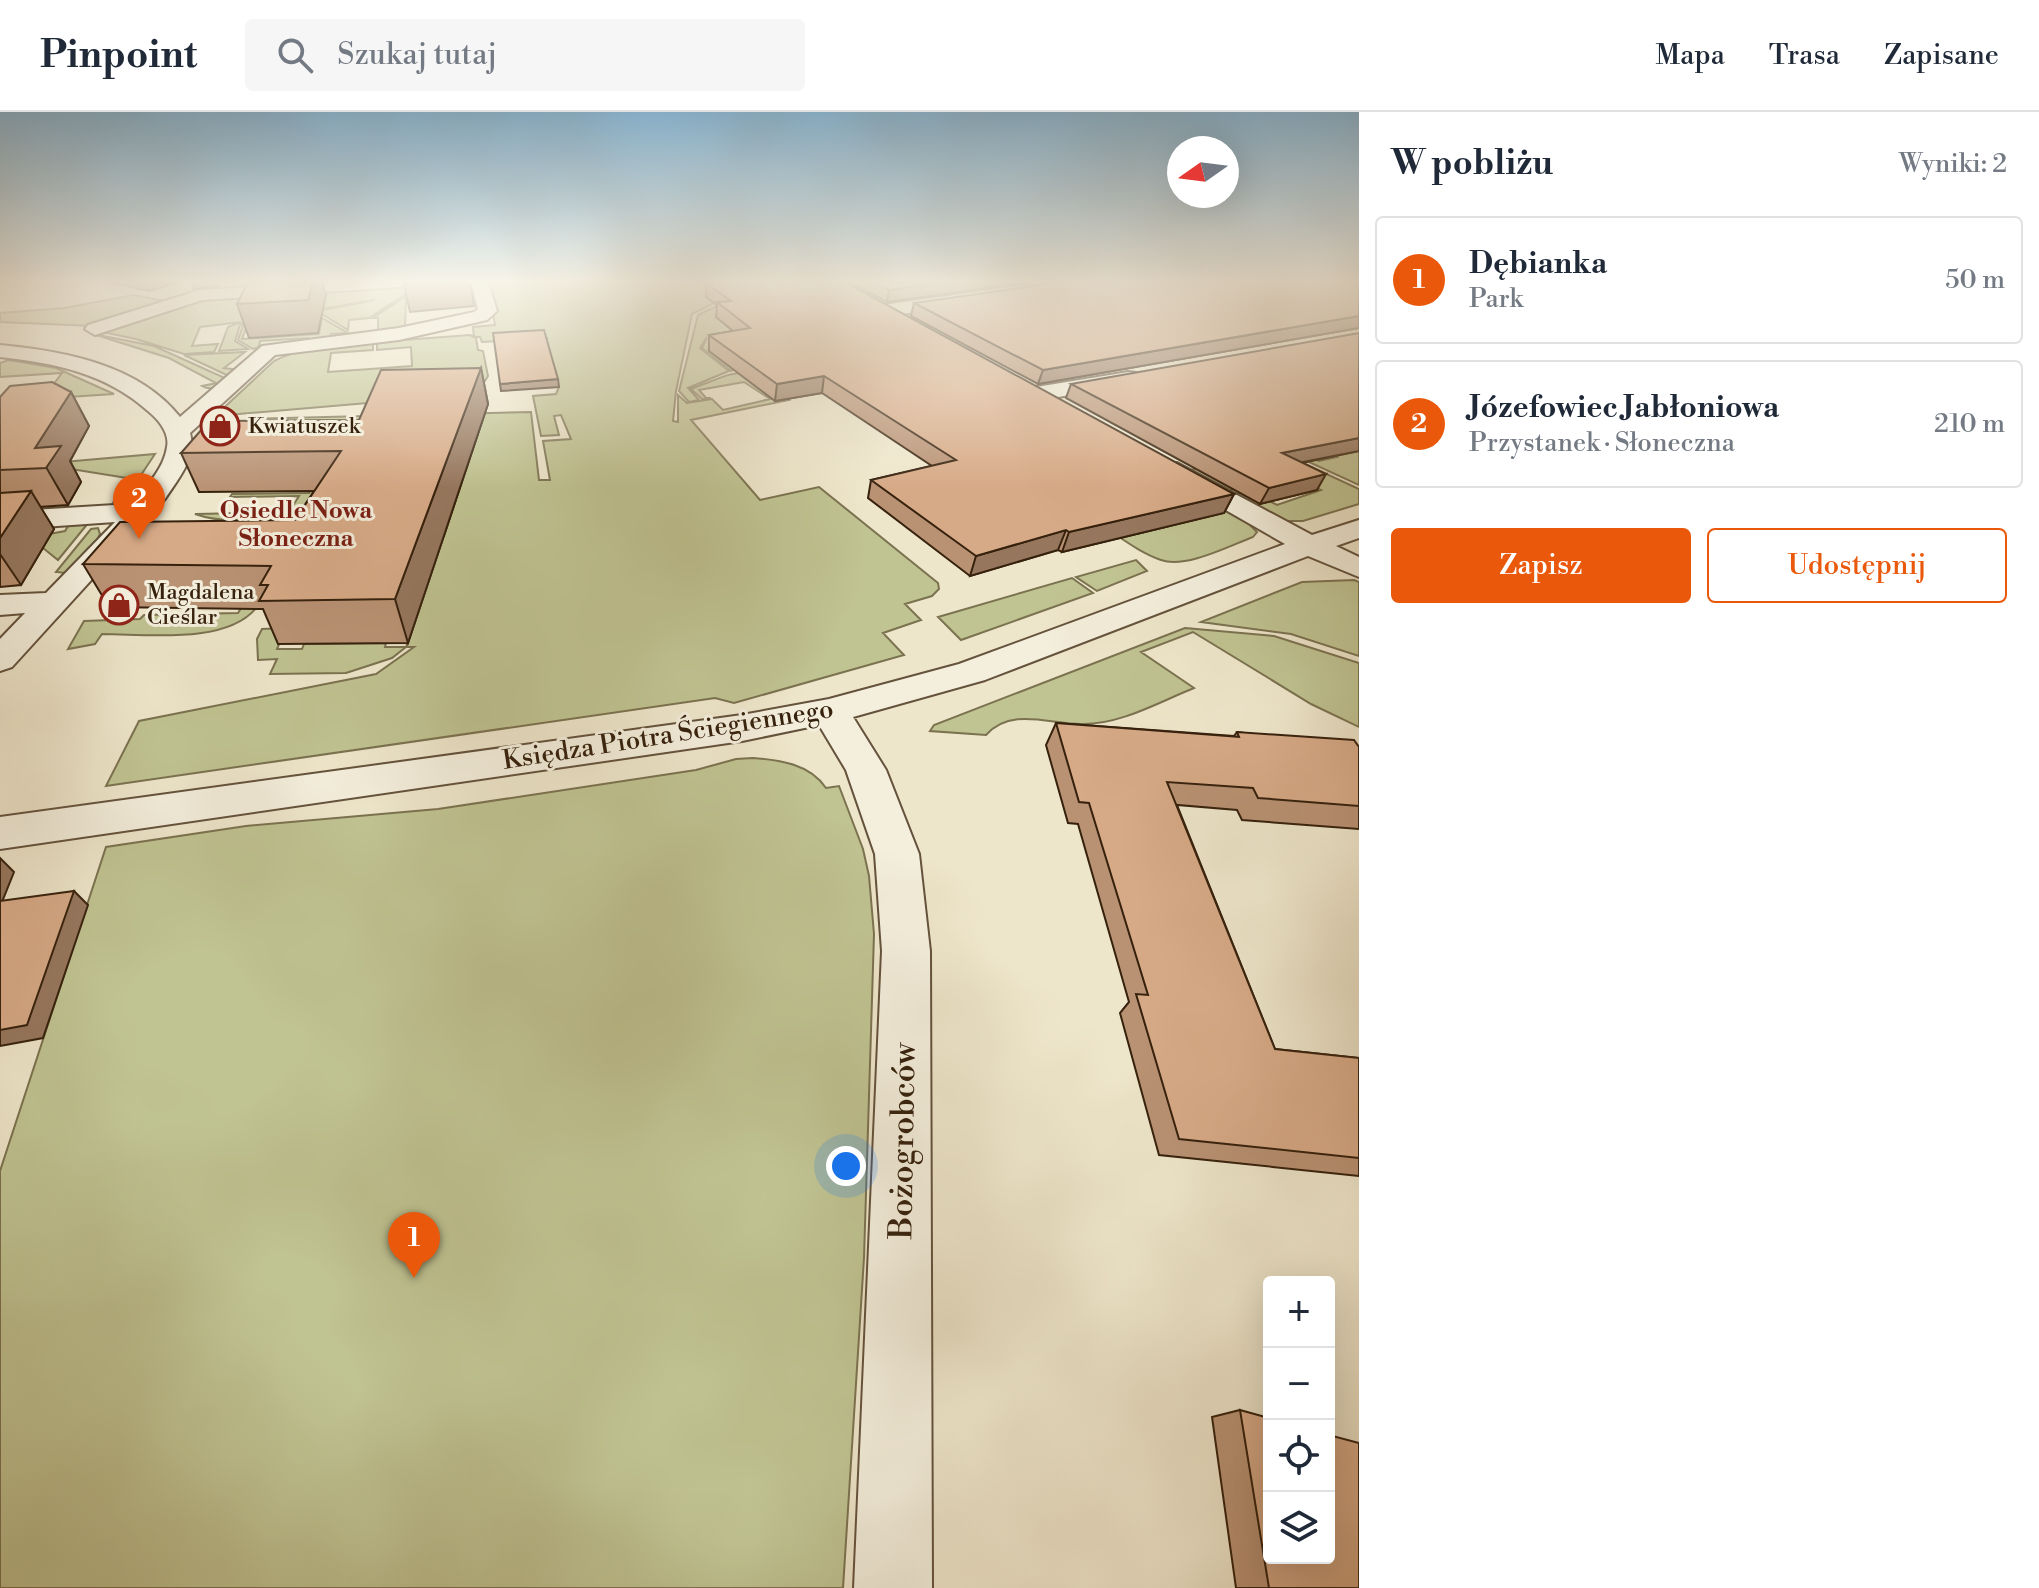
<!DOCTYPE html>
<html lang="pl">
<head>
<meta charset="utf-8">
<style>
  body { margin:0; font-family:"Libre Bodoni",serif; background:#f6f6f7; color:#1f2937 }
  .controls { position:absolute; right:24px; bottom:24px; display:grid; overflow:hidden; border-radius:8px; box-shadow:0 8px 32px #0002 }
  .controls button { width:72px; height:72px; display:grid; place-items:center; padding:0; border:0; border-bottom:2px solid #e0e1e3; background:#fff; color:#1f2937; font:40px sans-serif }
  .compass { position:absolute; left:1167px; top:24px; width:72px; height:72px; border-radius:50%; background:#fff; box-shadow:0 8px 32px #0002; rotate:256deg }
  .you { position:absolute; left:846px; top:1054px; width:28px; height:28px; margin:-20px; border:6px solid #fff; border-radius:50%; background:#1a73e8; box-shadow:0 0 0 12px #1a73e833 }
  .badge { display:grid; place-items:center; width:52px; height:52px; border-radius:50%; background:#ea580c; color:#fff; font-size:26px; font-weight:700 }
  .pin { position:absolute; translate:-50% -66px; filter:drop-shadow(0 2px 4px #0008) }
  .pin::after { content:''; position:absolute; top:42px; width:28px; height:24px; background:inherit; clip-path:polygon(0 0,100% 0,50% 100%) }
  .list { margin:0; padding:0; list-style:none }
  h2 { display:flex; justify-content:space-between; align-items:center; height:104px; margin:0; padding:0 32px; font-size:34px }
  h2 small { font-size:26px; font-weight:400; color:#747a83 }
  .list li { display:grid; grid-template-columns:52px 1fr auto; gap:24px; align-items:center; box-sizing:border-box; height:128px; margin:0 16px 16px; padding:0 16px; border:2px solid #e0e1e3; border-radius:8px }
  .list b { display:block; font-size:30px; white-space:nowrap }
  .list p { margin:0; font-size:26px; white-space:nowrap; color:#747a83 }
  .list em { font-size:26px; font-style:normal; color:#747a83 }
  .actions { display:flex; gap:16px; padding:24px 32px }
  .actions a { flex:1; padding:18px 0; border:2px solid #ea580c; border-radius:8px; text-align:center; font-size:28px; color:#ea580c }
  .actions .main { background:#ea580c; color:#fff }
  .icon { flex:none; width:44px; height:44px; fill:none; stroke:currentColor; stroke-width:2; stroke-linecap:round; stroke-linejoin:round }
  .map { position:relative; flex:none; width:1359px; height:1476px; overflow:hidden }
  header { display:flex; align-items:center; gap:48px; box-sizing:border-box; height:112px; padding:0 40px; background:#fff; border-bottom:2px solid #e0e1e3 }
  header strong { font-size:38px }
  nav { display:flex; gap:44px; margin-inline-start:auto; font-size:28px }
  .search { width:560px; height:72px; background:#f6f6f7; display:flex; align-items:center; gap:20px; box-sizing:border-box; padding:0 28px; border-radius:8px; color:#747a83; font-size:30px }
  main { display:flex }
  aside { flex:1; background:#fff }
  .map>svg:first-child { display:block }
</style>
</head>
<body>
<header>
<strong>Pinpoint</strong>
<div class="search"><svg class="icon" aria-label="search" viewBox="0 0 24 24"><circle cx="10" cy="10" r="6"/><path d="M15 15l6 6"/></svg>Szukaj tutaj</div>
<nav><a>Mapa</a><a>Trasa</a><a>Zapisane</a></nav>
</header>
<main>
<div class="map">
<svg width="1359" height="1476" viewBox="0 0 1359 1476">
  <rect width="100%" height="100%" fill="#eee6cb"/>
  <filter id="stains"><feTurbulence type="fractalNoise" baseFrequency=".0025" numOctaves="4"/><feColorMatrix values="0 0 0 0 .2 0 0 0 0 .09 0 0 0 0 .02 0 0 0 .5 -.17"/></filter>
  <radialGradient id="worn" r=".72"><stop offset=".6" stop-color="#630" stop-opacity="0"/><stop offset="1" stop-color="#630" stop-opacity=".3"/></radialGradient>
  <path fill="#c0c392" stroke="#7b7250" stroke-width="2" fill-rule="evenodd" d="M424,170L369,206L349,208L348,218L317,199L375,188L310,199L348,221L331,222L330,227L308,231V226L260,229L259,235L253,237L238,228L243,213L251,208L240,213L235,229L248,237L219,239L228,215L241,210L200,215L192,234L218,232L214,240L184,242L136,227L102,220L175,190L246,180ZM322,206L319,222L242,227L248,211Z
    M488,170H817L1247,410L1257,420L1253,425C1229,434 1185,457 1161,448C1140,441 1120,425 1101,413L1115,409L1137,422L1197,407L714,191L692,202L676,279L673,309L678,310V283L687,291L712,287L723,298L770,287L744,270L699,278L706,286H711L702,287L691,277C747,256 740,252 789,288L691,308L760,388L819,375L938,471L939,477L932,484L905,492L921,508L883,521L904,543L734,591L715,586L106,674L139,609L376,562L414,535H406L392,546L346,561L270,562L277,547L258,548L257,527L262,517L286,516L277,537H302L304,532L386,531L385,535H406L423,484L426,424H444L456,387L378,340H472L482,309L244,311L248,307L531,300L539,368H550L543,329L571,327L561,303L554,304L559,323L541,324L533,284L556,282L559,275L545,231L547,226L482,230L480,225H474L473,215L495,213Z
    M134,183L170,190L85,217L93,214L0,210V201L64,196Z
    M406,184L405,218L378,223V206H373Z
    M752,188L733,235L709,238L737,256L731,259L702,236L707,225L700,236L729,259L688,276L699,288L689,290L679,279L698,203L721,192Z
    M93,222L154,234L227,267C219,273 211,280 202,274L216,271L169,246Z
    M470,223L476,226L478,238L483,239L488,264L483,272L461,283L215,304L274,249C303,234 341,234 373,231V238L331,241L328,260L412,254L411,235L377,238V230Z
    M245,240L224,256L240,258L231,265L184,243Z
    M9,248L56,256L114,282L7,289L46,282L62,261L0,265V251Z
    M1359,322V373L1285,339L1293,337L1319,349L1337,345L1334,343Z
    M1277,339L1359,377V392L1303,409H1282L1231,383L1250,379L1277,393L1321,378L1297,366L1224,379L1186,359Z
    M155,342L127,384L114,389L127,366L40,352Z
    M321,362L310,392C277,407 229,414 195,402L289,400L299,384L230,385L232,382L309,381Z
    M73,406L89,410L58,448L43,436L22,427L65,419Z
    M98,416L100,422L96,430L66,461L56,460L91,417Z
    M1136,448L1147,459L1097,479L1076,465Z
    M1072,466L1093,481L961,528L938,505Z
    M1354,468L1359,470V544L1291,522L1201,510L1302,470Z
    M255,474L257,495C227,533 147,522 102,522L95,532L68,537L84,509L140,507L144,503L238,501Z
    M1185,516L1274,524L1359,551V615L1311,592L1193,520L1141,540L1194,576C1159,590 1120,613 1081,612C1049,612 1011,595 986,623L930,619L934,613Z
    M753,646C780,648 810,652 826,676L839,674L863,737L869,764L874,822L864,1146L843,1476H0V1059L106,735L246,714L438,697L696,658L736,647Z"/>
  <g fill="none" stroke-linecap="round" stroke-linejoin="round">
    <g stroke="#64523c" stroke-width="4">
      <path id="minor" d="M324,170H409L400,175L202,188L95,223L85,217L88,213L200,178Z
        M471,170H488L497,199L487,208L399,228L275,243L190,321C197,346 178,367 165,387L12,555L0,559V527L25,501L0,503V483L46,481L115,410L0,418V400L131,392C145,376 164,357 167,335C170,321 158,307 148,299C106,261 54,251 0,245V233C63,239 138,252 180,305L262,234L399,216L474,200L478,197Z
        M1048,170H1091L1082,175L883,205L874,199L883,193Z
        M1128,260L1136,261L1139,266L1136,271L1036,289L1025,282L1036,275Z
        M1177,351L1312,423L1359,408V426L1336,434L1359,445V465L1308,444L985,568L853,605L886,658L919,742L930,839L932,1476H854L882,839L875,742L846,658L819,613L742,629L0,737V705L742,603L829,587L959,552L1285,432L1168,365L1164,359L1168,353Z"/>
    </g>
    <use href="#minor" fill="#f4efdd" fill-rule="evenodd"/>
  </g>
  <path fill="#b99274" stroke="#36210d" stroke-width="2" d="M110,170H180L149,179Z
    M849,170H1028L887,190Z
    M1359,170V216L1038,272L911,204L914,191Z
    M706,171L1234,382L1224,401L1062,440L1058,438L970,464L868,386L871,368L932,354L822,281L775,289L709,239V223L733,219L716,205L717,193L706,185Z
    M481,256L488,292L408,531L278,532L263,497L109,495L83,452L295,408L314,379L199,380L181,341L359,308Z
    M1071,272L1359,339L1302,351L1317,378L1260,392L1066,286Z
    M71,280L89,314L70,349L81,370L68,393L40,395L54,417L21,473L0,475V285Z
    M1056,611L1234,624L1237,620L1359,635V717L1242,708L1237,698L1177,693L1275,937L1359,946V1064L1159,1043L1120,901L1129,890L1078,712L1068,711L1046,633Z
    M1240,1298L1359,1476H1236L1212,1305Z"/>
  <path fill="#96775e" stroke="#36210d" stroke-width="2" d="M145,170H180L149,179Z
    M191,170H220L218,174L194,177Z
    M313,170H322L326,183L318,221L249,226L237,192Z
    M452,170H470L474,194L410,200L404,173Z
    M947,170H1028L887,190L889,178Z
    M1359,204V216L1038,272L1043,258Z
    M481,256L488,292L408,531L395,487Z
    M824,264L822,281L775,289L777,272Z
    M558,267L559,275L501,279L500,272Z
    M71,280L89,314L70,349L81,370L68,393L35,336Z
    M1359,326V339L1273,356L1282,341Z
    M1326,362L1317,378L1260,392L1269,376Z
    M31,379L54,417L21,473L0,442V426Z
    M1234,382L1224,401L1062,440L1069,420Z
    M1066,418L1058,438L970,464L976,444Z
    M0,746L14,760L0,795Z
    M74,779L88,793L43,926L0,934V918Z"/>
  <path fill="#d7aa87" stroke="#36210d" stroke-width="2" d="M248,170H313L308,188L237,192Z
    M403,170H452L404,173Z
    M713,170H845L1234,382L1069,420L1066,418L976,444L871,368L956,348L824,264L777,272L709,223L750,216L717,190L731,189L706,171Z
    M873,170H947L889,178Z
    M1061,170H1359V204L1043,258L914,191Z
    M544,218L558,267L500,272L493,221Z
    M1359,221V326L1282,341L1326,362L1269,376L1071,272Z
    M481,256L395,487L259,489L268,473H260L271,454L83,452L120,410L295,408L341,339L181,341L209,309L359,308L381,258Z
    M52,270L71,280L35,336L61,334L46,356L0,358V285L10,274Z
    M31,379L0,426V381Z
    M1056,611L1239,625L1237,620L1354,628L1359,635V694L1258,686L1253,676L1167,670L1275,937L1359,946V1046L1179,1027L1136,882L1148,883L1089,691L1079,690Z
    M74,779L27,913L0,918V789Z
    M1240,1298L1269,1306V1446H1329V1323L1359,1331V1476H1269Z"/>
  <linearGradient id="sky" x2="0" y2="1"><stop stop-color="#89b8d7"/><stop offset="0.45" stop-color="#f7f4e8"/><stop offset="1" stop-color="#f7f4e8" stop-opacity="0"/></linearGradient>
  <rect width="1359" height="376" fill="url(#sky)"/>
  <defs>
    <g id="shop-ring" transform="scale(2)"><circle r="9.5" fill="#f4efdd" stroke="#8f2418" stroke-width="1.5"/><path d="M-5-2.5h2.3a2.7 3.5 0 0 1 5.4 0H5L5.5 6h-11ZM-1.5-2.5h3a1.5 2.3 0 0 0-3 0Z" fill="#8f2418"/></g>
  </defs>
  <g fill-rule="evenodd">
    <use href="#shop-ring" x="220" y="314"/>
    <use href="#shop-ring" x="119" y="493"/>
  </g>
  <g text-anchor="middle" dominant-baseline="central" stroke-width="6" stroke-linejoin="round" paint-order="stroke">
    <g font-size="22" fill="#36210d" stroke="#f4efdd" text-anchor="start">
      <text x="248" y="314">Kwiatuszek</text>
      <text x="147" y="480">Magdalena<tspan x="147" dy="25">Cieślar</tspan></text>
    </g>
    <g font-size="24" font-weight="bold" fill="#7a1f14" stroke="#f4efdd">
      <text x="296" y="399">Osiedle Nowa<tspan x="296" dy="28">Słoneczna</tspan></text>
    </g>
    <g font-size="26" fill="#36210d" stroke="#f4efdd">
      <text transform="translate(668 623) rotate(-9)">Księdza Piotra Ściegiennego</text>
    </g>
    <g font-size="32" fill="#36210d" stroke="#f4efdd">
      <text transform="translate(903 1029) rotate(-89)">Bożogrobców</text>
    </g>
  </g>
  <rect width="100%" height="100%" filter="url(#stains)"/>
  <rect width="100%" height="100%" fill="url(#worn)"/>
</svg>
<div class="controls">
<button>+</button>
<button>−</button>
<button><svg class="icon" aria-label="locate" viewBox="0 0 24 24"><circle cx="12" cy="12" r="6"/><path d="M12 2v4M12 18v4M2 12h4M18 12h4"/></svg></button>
<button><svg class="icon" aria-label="layers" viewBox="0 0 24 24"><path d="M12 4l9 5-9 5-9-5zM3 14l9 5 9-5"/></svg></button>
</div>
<svg class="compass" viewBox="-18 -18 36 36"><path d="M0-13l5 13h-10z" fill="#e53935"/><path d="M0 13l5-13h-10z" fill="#747a83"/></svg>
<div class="you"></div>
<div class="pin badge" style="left:414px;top:1166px">1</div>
<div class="pin badge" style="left:139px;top:427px">2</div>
</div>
<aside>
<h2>W pobliżu<small>Wyniki: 2</small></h2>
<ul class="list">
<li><span class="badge">1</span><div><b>Dębianka</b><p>Park</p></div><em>50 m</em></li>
<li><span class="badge">2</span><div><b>Józefowiec Jabłoniowa</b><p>Przystanek · Słoneczna</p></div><em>210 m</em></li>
</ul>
<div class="actions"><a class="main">Zapisz</a><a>Udostępnij</a></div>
</aside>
</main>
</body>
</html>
